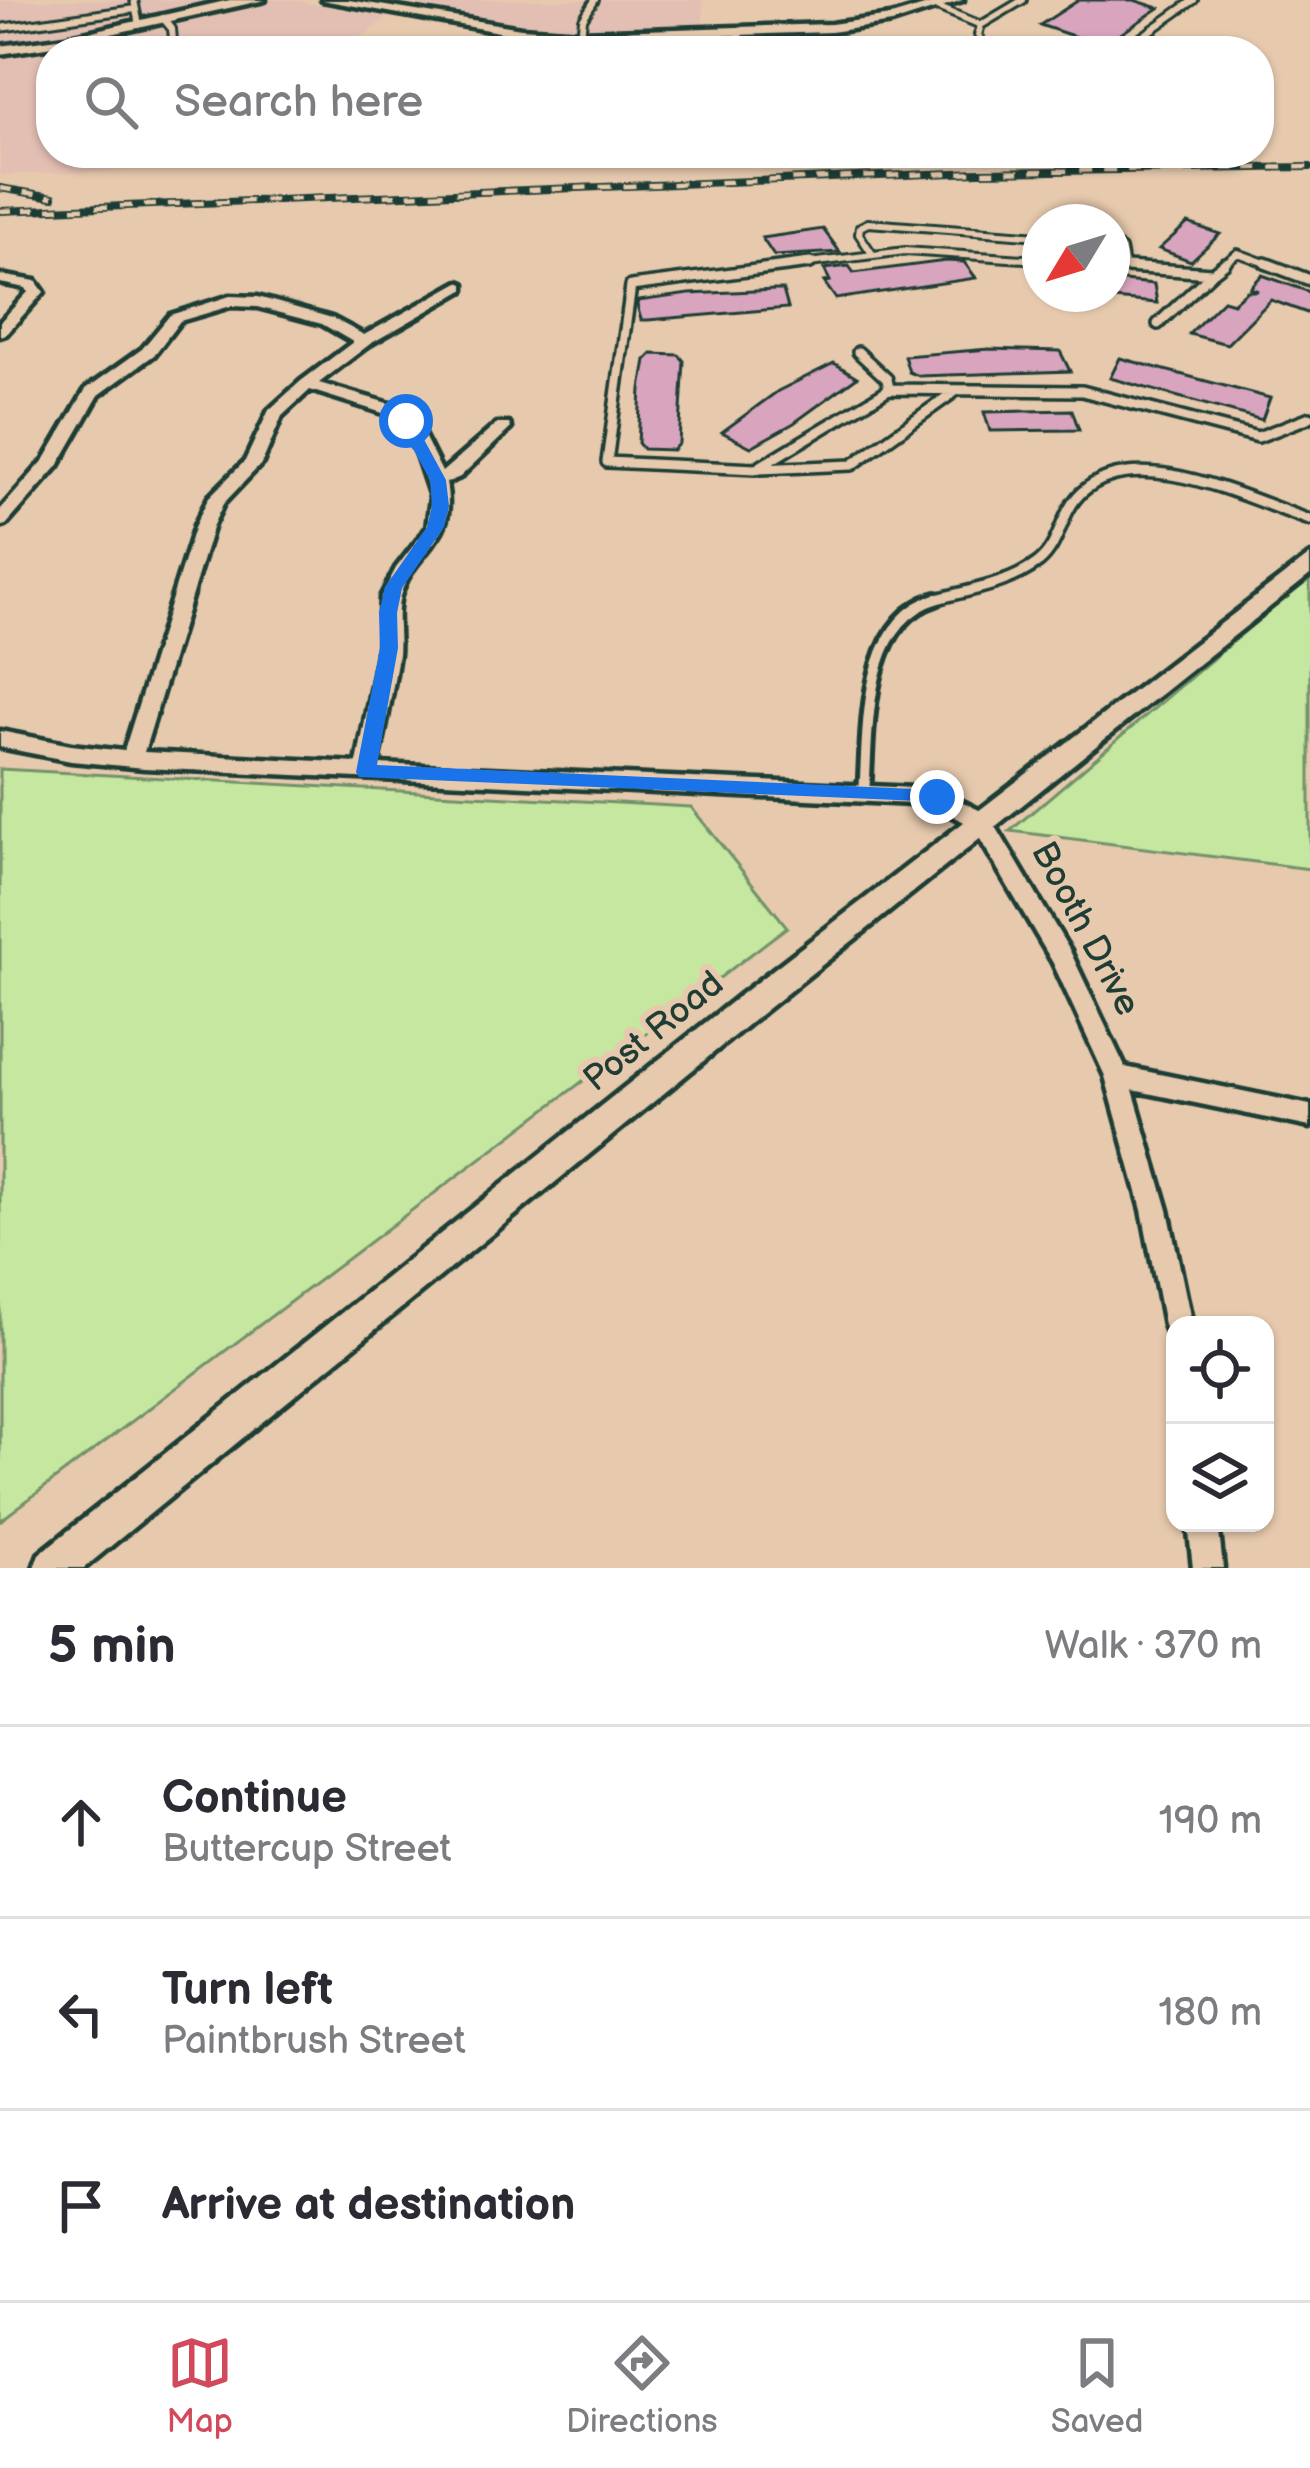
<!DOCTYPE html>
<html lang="en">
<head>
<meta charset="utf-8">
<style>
  body { margin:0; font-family:"Balsamiq Sans",sans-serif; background:#f2f2f3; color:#2b2b33 }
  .controls { position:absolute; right:36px; bottom:36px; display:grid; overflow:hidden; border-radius:24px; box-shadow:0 3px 9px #0004 }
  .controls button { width:108px; height:108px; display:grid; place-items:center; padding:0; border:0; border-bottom:3px solid #e1e1e2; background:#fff; color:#2b2b33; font:60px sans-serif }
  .compass { position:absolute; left:1022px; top:204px; width:108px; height:108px; border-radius:50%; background:#fff; box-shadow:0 3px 9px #0004; rotate:232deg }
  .stop { position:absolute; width:36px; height:36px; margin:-27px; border:9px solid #1a73e8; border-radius:50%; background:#fff }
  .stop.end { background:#1a73e8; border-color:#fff; box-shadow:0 3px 12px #0008 }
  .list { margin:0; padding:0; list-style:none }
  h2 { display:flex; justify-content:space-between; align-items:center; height:156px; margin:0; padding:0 48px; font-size:51px }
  h2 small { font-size:39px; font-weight:400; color:#7c7c81 }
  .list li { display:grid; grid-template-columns:78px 1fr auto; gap:36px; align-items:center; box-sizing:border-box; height:192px; padding:0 48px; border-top:3px solid #e1e1e2 }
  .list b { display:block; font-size:45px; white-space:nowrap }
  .list p { margin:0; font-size:39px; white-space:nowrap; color:#7c7c81 }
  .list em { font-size:39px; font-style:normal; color:#7c7c81 }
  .icon { flex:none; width:66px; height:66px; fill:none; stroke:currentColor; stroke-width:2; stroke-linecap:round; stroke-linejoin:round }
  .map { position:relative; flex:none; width:1310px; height:1568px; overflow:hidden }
  .search { position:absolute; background:#fff; box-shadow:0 3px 9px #0004; left:36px; right:36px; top:36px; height:132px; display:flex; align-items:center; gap:30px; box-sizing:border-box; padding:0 42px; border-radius:48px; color:#7c7c81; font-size:45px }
  .sheet { height:732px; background:#fff }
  nav { display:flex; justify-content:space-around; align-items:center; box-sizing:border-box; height:168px; border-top:3px solid #e1e1e2; background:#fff; font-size:33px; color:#7c7c81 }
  nav a { display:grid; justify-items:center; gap:6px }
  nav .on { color:#d1495b }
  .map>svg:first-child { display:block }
</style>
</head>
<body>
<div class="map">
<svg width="1310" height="1568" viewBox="0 0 1310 1568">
  <rect width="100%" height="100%" fill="#e7caae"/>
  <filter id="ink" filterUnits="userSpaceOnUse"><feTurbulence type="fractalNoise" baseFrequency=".00833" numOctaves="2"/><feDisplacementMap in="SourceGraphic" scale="24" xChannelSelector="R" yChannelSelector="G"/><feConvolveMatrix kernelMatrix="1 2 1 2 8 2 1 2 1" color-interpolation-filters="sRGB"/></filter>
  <g filter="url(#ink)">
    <path fill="#e3bfb3" d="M0,0H290L387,17L345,51H51V153H217L198,168L0,175Z
      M424,0H703V28H528L425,12L418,8Z"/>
    <path fill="#c5e79f" stroke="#72926a" stroke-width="3" d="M1310,576V869L1010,831Z
      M0,769L691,807L787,927L0,1521Z"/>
    <path fill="#d9a5be" stroke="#1f3d34" stroke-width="3" d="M1079,0H1134L1159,8L1103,46L1040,25Z
      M1188,223L1220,234L1191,261L1159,249Z
      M823,229L840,252L774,256L762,238Z
      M946,261L964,262L976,278L836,299L824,282L830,281L824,269L849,266L854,273Z
      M1262,275L1310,292V314L1271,300L1227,344L1189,334L1223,300L1233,303L1247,291H1258L1250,288Z
      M1112,280L1154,284L1157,303L1112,299Z
      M776,290H783L788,308L648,320H641L637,305L638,301L689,294Z
      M989,349L1060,351L1070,371L919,376L909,372L904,356Z
      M652,354L679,355L684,361L679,443L673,450L643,449L638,443L641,389L646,360Z
      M1120,358L1270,398L1262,420L1110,378Z
      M834,363L857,377L794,423L751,447L722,432L778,391Z
      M1072,410L1079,430L990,431L984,412Z"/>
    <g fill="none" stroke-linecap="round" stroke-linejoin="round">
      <g stroke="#1f3d34" stroke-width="12">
        <path id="service-far2" d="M134,0L139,25
          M937,7L981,25L1023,0
          M163,18L172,29L174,51
          M981,25L978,35L984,46L999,51
          M0,28L135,9
          M581,36L583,19L595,0
          M730,51L741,32
          M1122,51L1194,0
          M1112,243L1122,249L1125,266
          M873,255L859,234L860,227L868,223L1040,236
          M786,266L905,251L1040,260
          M1221,266L1238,253L1273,266"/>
      </g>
      <g stroke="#1f3d34" stroke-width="16">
        <path id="service-far1" d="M810,263L631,286L607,462L756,469L889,389L1082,391L1258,437L1310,417
          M1265,263L1310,280
          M1112,266L1212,273L1225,263
          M1158,324L1212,273
          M858,352L887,379L889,389
          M760,469L852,465L957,390
          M926,602C964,590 1006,587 1039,562C1061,544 1060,512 1082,492C1138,442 1249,500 1310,520"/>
      </g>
      <g stroke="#1f3d34" stroke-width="20">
        <path id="service" d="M864,794C869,731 861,622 936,599"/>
      </g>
      <g stroke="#1f3d34" stroke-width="9">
        <path id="minor" d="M230,0H265L66,44L0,54V46L66,37Z
          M322,0H349L521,28L581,32L831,24L891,16L944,0H963L892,23L831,32L581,40L521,36Z
          M0,275L36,281L44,292L6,334L0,336V322L28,292L26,288L0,283Z
          M459,282L464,284V290L370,344L319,383L401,407L423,434L442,472L497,424H509L511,428L460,477L446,483C457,542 419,545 402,590C394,610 400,633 398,654C393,691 385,728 378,764L937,789L989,815L1070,951L1125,1067L1310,1105V1127L1133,1090L1168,1210L1192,1325H1175V1337L1168,1335L1164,1325L1142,1210L1105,1076L1053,963L973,827L934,805L144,768L71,761L0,747V731L71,745L124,751L195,525L209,497L245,461L269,410L301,381L353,342L322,324L257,307L231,306L180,321L154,355L99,395L58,466L6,525L0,527V510L45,459L86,389L142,349L170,315L230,296L258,297L332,318L364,335ZM310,390L389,415L415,449L431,497L427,528L396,568L381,597L378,653L357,763L144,752L213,525L223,504L262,463L282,416Z
          M1188,1523H1218L1223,1568H1193Z"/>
      </g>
      <g stroke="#1f3d34" stroke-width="9">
        <path id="tertiary" d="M1310,555V575L762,1013L84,1568H34L39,1554L740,995Z"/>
      </g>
      <use href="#service-far2" stroke="#e7caae" stroke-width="6"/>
      <use href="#service-far1" stroke="#e7caae" stroke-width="9"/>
      <use href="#service" stroke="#e7caae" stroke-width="10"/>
      <use href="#minor" fill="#e7caae" fill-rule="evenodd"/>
      <use href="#tertiary" fill="#e7caae" fill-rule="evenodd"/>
      <g stroke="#1f3d34" stroke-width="8">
        <path id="rail" d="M0,188L53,197
          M0,211L979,172L1310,167"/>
      </g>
      <use href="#rail" stroke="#e7caae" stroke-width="4.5" stroke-dasharray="12" stroke-linecap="butt"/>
    </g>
  </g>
  <path fill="#1a73e8" d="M406,416L414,421L446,480L449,506L444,527L402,588L397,613L398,648L377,765L937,790L946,797L944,802L359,777L356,772L380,648L379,613L385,587L427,527L432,506L430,480L398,421Z"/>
  <g text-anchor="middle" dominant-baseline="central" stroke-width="12" stroke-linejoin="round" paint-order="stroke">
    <g font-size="36" fill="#1f3d34" stroke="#e7caae">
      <text transform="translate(1085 929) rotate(62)">Booth Drive</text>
      <text transform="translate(654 1032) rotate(-39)">Post Road</text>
    </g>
  </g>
</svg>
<div class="controls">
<button><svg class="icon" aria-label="locate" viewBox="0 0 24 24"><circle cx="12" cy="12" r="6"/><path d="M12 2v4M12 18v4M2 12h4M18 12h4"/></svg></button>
<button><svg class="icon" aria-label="layers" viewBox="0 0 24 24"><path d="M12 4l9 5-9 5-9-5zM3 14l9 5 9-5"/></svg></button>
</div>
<svg class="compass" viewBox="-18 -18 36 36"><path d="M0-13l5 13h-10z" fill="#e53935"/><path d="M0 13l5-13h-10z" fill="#7c7c81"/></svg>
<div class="stop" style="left:406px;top:421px"></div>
<div class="stop end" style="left:937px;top:797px"></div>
<div class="search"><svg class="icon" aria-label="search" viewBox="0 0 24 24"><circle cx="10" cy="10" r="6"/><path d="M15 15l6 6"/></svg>Search here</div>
</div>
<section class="sheet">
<h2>5 min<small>Walk · 370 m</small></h2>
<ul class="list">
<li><svg class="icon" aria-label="ahead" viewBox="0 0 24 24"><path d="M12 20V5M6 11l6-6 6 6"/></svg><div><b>Continue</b><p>Buttercup Street</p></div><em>190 m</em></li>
<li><svg class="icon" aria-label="left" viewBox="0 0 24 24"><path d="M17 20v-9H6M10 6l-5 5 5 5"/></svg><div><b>Turn left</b><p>Paintbrush Street</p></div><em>180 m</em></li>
<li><svg class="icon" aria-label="arrive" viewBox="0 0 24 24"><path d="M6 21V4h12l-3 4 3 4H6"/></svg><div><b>Arrive at destination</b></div></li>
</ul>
</section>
<nav>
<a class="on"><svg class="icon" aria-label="map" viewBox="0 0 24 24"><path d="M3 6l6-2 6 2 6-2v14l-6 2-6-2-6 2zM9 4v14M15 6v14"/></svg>Map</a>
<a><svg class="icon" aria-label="directions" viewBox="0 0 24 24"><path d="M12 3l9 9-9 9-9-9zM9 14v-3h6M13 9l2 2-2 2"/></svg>Directions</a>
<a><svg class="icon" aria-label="saved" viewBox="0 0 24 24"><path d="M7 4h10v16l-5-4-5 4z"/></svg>Saved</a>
</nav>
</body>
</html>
